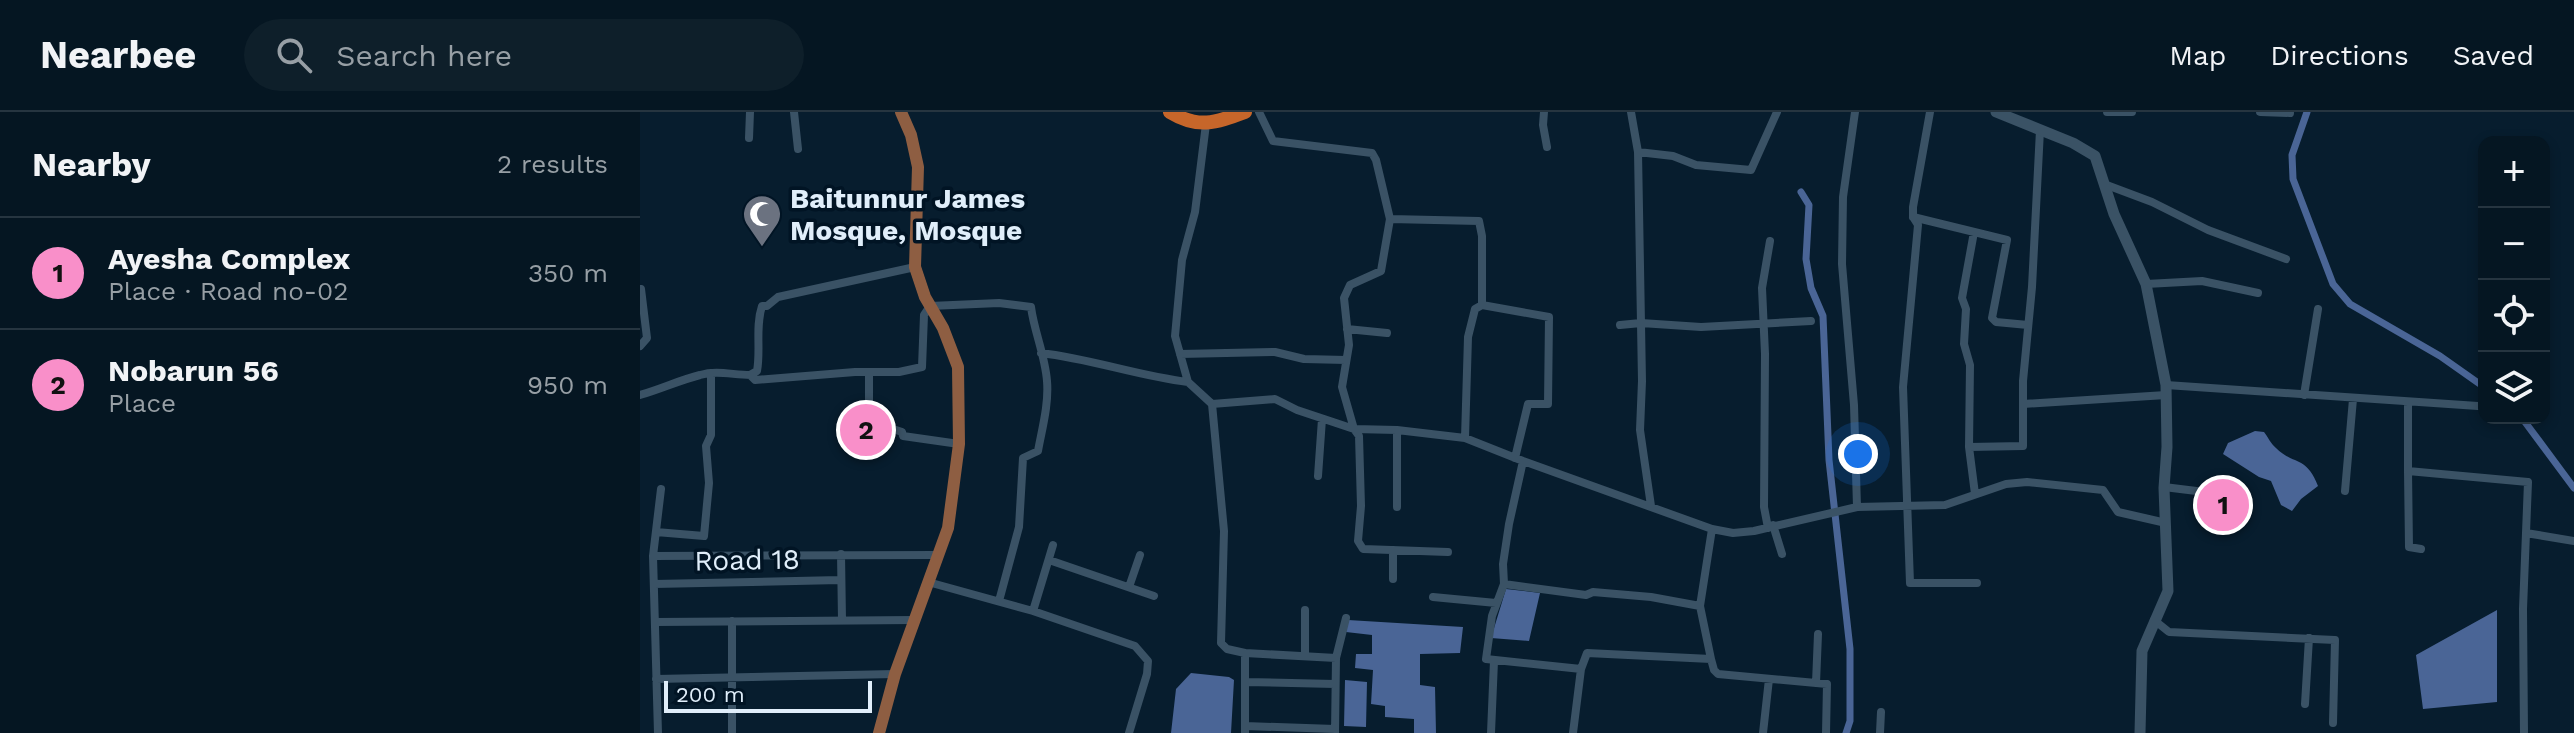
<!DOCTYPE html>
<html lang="en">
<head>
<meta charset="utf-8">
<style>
  body { margin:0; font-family:"Work Sans",sans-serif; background:#0e1f2a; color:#f1f3f6 }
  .controls { position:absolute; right:24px; top:24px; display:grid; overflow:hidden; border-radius:16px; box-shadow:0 4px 12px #0003 }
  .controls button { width:72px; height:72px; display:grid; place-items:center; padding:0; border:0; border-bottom:2px solid #263540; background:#051622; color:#f1f3f6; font:40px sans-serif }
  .scale { position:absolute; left:24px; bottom:20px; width:208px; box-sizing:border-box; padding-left:8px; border:4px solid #e0eefa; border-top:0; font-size:22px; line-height:28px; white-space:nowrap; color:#e0eefa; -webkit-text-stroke:6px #011424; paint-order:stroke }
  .you { position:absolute; left:1218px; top:342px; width:28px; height:28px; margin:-20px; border:6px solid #fff; border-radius:50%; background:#1a73e8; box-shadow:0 0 0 12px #1a73e833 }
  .badge { display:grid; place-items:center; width:52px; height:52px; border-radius:50%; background:#f98fc9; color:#111; font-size:26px; font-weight:700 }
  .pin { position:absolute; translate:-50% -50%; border:4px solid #fff; box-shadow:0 2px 8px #0006 }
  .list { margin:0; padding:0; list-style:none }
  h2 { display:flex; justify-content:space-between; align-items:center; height:104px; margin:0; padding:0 32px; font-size:34px }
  h2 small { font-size:26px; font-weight:400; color:#979fa5 }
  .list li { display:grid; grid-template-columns:52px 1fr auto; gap:24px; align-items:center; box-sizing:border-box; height:112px; padding:0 32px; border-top:2px solid #263540 }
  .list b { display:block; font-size:30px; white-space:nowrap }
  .list p { margin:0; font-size:26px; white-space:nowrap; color:#979fa5 }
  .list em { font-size:26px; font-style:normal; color:#979fa5 }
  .icon { flex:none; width:44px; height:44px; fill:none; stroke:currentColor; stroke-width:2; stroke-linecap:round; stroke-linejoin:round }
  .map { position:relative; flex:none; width:1934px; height:621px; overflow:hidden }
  header { display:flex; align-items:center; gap:48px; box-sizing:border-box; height:112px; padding:0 40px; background:#051622; border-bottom:2px solid #263540 }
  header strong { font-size:38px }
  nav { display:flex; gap:44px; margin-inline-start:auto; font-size:28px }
  .search { width:560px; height:72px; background:#0e1f2a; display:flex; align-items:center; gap:20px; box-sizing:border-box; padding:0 28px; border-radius:44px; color:#979fa5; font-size:30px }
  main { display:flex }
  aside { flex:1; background:#051622 }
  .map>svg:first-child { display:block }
</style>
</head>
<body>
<header>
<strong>Nearbee</strong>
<div class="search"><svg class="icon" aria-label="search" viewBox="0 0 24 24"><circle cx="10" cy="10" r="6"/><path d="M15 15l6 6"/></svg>Search here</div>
<nav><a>Map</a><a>Directions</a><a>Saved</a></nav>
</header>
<main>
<aside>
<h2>Nearby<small>2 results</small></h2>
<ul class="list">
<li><span class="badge">1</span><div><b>Ayesha Complex</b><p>Place · Road no-02</p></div><em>350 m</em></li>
<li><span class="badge">2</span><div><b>Nobarun 56</b><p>Place</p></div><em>950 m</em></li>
</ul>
</aside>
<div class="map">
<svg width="1934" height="621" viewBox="0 0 1934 621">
  <rect width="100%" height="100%" fill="#071d2e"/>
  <path fill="#4a6596" d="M1615,319L1624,320C1628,325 1631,332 1636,336C1654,354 1666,343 1678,374L1661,387L1652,399L1641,393L1631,369L1619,365L1583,342L1588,331Z
    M866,477L900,481L889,529L851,526Z
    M1857,498V590L1783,597L1776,543Z
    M708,508L823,515L820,541L780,542V573L795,575L796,621H774V607L745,605V594L731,592L733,558L715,556L716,542H732V523L706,520Z
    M551,561L589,565L594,568L591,621H531L536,577Z
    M705,568L727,570L726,615L704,614Z"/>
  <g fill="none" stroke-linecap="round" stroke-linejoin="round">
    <path stroke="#4a6596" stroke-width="7" d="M1667,0L1652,43L1653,67L1693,172L1710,192L1800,244L1844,275
      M1161,80L1169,93L1166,147L1171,176L1183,204L1189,348L1210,537V609L1206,621
      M1882,306L1934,376"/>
    <path stroke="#3a5265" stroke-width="8" d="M154,0L158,37
      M619,0L633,29L732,41L736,48L750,107L839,109L842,124V193L835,197L828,225L825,326
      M904,0L903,13L907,35
      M991,0L998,40L1002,269L1000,318L1011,394
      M1215,0L1203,85L1202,152L1214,293L1217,395
      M1290,0L1273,95V105L1278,113L1263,275L1270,471H1337
      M1467,0H1492
      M1620,0L1650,1
      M566,12L555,100L542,148L535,224L548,270L572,292L584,419L581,531L587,537L605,541V621
      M109,26L110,0
      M998,40L1033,44L1056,53L1111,58L1137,0
      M1464,72L1512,90L1568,118L1646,147
      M1273,105L1367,128L1352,206L1356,210L1388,213
      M750,107L741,159L710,173L704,186L709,233L702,275L714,317L719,324L721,394L718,429L723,437L808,440
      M1506,172L1562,169L1618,181
      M842,193L909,205L908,292H888L875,346
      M980,213L1001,211L1061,215L1171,209
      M707,217L747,221
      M0,234L7,226L1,177
      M401,241C452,247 498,264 548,270
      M540,242L635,240L664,247L706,248
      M229,260V309L262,320L263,324L319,332
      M110,263L117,259C121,238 115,215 122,194H127L138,185L275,155
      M1526,273L1838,294
      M0,283C21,277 40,268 60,263C77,258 93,263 110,263L115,268L215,260H259L282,255L284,203L290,194L359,191L391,195C394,219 405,243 407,269C409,292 402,317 398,339L383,346L379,415L359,489
      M1664,283L1678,197
      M1768,290V359L1888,370L1883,497L1884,621
      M572,292L635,287L657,298L714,317L757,318L825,326L883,349L1072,417L1093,421L1114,419L1217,395L1305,393L1366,372L1387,370L1463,378L1478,400L1526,411
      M1383,292L1526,283
      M1329,335L1330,253L1324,232L1326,197L1322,186L1334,120
      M883,349L869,412L863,452L864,472L852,504L846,547L941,557L933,621
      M1768,359L1769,435L1781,437
      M678,364L682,307
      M1524,375L1597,384
      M1705,379L1713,287
      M1335,382L1329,335L1383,334V269L1392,175L1400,18
      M757,395V318
      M1133,413L1142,442
      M1128,416L1124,395L1125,242L1122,176L1130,129
      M16,420L64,424L69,371L66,334L71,323V261
      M1886,421L1934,429
      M753,438V467
      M201,442L202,508
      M13,444L297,443
      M409,448L514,484
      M288,470L393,499L495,534L508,549L507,562L489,621
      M14,472L200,468
      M864,472L946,483L953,480L1011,485L1060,494L1071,547
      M489,475L500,443
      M793,485L856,491
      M1060,494L1072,417
      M393,499L413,433
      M1514,508L1529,520L1695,528L1693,611
      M92,509V621
      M15,510L274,508
      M605,541L696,546L695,621
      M665,543V498
      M696,546L706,506
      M941,557L947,541L1071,547L1074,558L1078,562L1187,572L1186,621
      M16,567L255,562
      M605,570L695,572
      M1176,571L1178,522
      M1665,592L1669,526
      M605,614L695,617
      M18,621L13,444L21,377
      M851,621L854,549
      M1123,621L1129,567
      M1240,621L1241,600"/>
    <path stroke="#3a5265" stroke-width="11" d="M1356,0L1433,31L1455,44L1474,102L1506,172L1526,273L1527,335L1524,376L1528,479L1502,539L1500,621"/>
    <path stroke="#8e5e42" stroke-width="12" d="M239,621L255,562L308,416L319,332L318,255L303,216L285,185L275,155L278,55L271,23L261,0"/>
    <path stroke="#c6662a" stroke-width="14" d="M530,0C558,17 575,11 605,0"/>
  </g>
  <defs>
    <g id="mosque-pin" transform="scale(2)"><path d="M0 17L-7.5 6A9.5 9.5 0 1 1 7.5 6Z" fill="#6b7280" stroke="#011424"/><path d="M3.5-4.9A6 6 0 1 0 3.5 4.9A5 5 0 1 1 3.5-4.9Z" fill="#fff"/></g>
  </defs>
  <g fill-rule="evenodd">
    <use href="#mosque-pin" x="122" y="102"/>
  </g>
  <g text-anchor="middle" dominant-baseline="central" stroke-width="7" stroke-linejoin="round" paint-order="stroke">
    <g font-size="28" font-weight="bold" fill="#e0eefa" stroke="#011424" text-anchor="start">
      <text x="150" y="86">Baitunnur James<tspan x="150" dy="32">Mosque, Mosque</tspan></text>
    </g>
    <g font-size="28" fill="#e0eefa" stroke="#011424">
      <text transform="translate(107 448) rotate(-1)">Road 18</text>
    </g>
  </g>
</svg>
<div class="controls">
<button>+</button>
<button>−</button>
<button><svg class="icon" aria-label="locate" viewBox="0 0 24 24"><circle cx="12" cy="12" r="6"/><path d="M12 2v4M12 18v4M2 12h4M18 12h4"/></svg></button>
<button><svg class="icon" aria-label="layers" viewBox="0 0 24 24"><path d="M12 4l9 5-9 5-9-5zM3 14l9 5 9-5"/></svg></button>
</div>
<div class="scale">200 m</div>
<div class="you"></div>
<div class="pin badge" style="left:1583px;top:393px">1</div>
<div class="pin badge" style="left:226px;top:318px">2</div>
</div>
</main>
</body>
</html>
